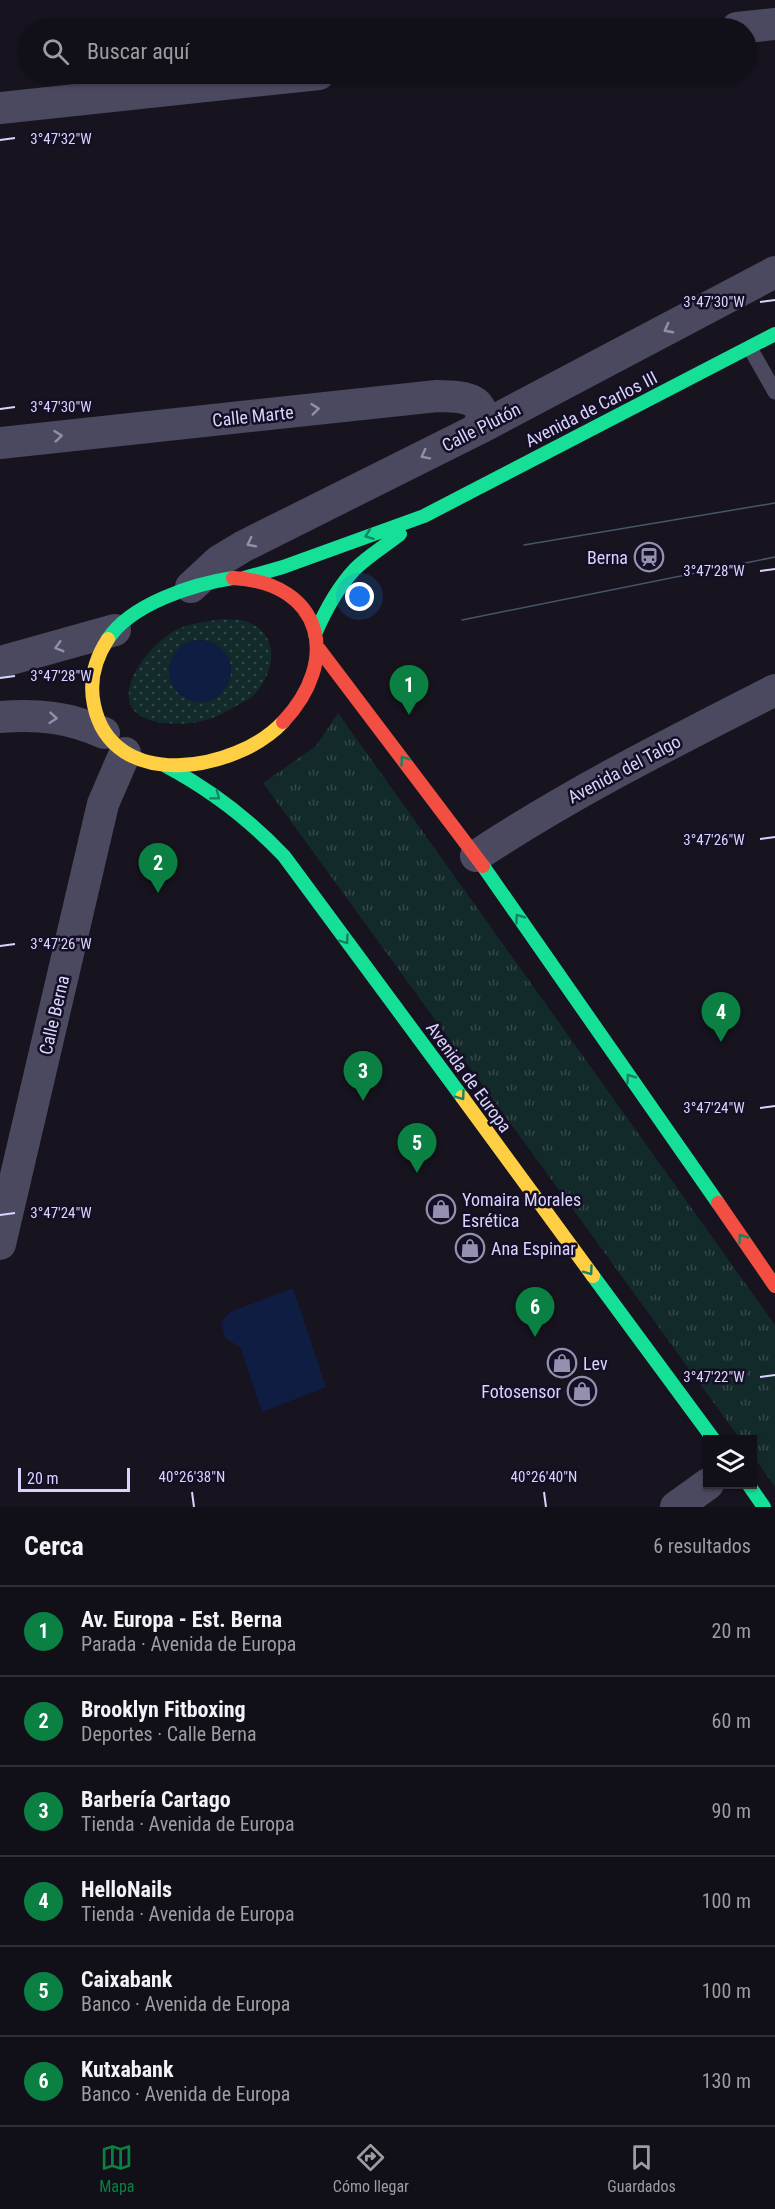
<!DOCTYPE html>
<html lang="es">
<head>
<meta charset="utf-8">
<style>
  body { margin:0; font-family:"Roboto Condensed",sans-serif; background:#1a1820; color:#f1f3f6 }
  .controls { position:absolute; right:18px; bottom:18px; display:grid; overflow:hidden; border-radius:0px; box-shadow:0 2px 4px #0004 }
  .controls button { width:54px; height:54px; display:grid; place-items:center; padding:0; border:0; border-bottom:2px solid #302f36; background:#110f17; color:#f1f3f6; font:30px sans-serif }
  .scale { position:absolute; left:18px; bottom:15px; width:112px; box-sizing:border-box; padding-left:6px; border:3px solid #dad3fe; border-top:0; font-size:16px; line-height:21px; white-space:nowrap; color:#dad3fe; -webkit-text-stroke:4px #140f24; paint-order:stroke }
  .you { position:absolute; left:360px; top:597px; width:21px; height:21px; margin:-15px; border:4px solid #fff; border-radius:50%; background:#1a73e8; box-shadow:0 0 0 9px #1a73e833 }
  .badge { display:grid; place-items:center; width:39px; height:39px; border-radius:50%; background:#0b8043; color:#fff; font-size:20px; font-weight:700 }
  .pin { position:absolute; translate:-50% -50px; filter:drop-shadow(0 2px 3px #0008) }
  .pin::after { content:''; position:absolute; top:32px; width:21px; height:18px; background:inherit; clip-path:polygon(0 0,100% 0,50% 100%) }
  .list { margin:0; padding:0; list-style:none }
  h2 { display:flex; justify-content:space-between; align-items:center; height:78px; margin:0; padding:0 24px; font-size:26px }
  h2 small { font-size:20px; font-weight:400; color:#9c9ca1 }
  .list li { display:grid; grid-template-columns:39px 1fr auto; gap:18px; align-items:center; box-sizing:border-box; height:90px; padding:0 24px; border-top:2px solid #302f36 }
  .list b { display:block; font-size:22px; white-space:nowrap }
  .list p { margin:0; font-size:20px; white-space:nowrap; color:#9c9ca1 }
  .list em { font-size:20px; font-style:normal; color:#9c9ca1 }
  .icon { flex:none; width:33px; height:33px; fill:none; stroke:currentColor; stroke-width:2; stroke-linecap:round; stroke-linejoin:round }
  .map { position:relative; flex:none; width:775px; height:1507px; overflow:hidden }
  .search { position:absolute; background:#110f17; box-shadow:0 2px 4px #0004; left:18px; right:18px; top:18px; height:66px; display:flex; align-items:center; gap:15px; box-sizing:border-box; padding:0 21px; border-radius:33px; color:#9c9ca1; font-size:22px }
  .sheet { height:618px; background:#110f17 }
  nav { display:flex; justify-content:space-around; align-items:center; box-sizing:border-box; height:84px; border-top:2px solid #302f36; background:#110f17; font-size:16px; color:#9c9ca1 }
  nav a { display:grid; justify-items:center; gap:3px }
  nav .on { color:#0b8043 }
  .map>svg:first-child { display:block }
</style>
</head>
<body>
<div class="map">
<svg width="775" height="1507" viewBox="0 0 775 1507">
  <defs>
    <pattern id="grass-dots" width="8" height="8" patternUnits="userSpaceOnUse" patternTransform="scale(1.5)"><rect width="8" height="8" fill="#132a2b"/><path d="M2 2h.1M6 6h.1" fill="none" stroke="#35484b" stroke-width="1.8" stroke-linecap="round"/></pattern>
    <pattern id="park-tufts" width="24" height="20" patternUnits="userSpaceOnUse" patternTransform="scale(1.5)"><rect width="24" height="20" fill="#132a2b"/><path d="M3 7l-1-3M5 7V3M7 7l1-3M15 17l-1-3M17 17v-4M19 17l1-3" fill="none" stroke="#35484b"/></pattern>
  </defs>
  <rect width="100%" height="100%" fill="#17141f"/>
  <path fill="url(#grass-dots)" fill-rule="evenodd" d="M222,619C229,620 238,619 245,621C281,633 276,672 254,695C250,699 243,702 238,705C213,720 195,726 165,723C97,716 139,652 174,631C188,623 206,622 222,619ZM200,640C208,644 221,648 226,655C238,670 227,689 214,698L169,671C172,653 182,643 200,640Z"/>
  <path fill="url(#park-tufts)" d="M338,713L775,1325V1487L753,1456L752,1440L740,1439L263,783L316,746Z"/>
  <path fill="#0e1d41" d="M169 671a31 31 0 1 1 62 0a31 31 0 1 1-62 0Z
    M293,1288L326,1387L262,1412L240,1347L225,1338L221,1323L230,1312Z"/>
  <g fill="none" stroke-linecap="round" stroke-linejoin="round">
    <path stroke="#4b495f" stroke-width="15" d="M750,348L775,392"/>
    <path stroke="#4b495f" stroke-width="32" d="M737,28L775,24
      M0,108L319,74
      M0,443L437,396C461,396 491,397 478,429
      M191,587L219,561L244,546L478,429L775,272
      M0,662L115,630
      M0,717C38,714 69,717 104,733
      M476,856C571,793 673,742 775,690
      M0,1244L103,804L125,753
      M676,1507L708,1484"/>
    <path stroke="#16e098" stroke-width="14" d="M244,578L283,567L424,516L775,334
      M315,634C325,611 337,588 355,569C368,556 385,546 400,534
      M108,639C131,604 193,584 233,578
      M166,766C211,790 249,819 284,856L462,1097
      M483,866L718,1203
      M593,1276L714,1440
      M748,1484L764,1507"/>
    <path stroke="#ffcf43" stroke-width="14" d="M108,639C95,659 89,682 94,705C112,793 236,772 283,722
      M462,1097L593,1276"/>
    <path stroke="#f24e42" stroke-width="14" d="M233,578C324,583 341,661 283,722
      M319,649L483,866
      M718,1203L775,1286"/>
    <path stroke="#455768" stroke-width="1.5" d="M524,545L775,503
      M462,620L775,557"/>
  </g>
  <defs><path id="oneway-chevron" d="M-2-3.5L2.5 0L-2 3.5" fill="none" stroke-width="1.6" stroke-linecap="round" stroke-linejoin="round" transform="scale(1.5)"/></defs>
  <g stroke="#928eae">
    <use href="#oneway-chevron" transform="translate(668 329) rotate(152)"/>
    <use href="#oneway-chevron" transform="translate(315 409) rotate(-6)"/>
    <use href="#oneway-chevron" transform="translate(58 436) rotate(-6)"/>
    <use href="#oneway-chevron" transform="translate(425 455) rotate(153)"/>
    <use href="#oneway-chevron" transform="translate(251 543) rotate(153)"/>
    <use href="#oneway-chevron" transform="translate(59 647) rotate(164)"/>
    <use href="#oneway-chevron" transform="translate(53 718) rotate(5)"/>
  </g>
  <g stroke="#158264">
    <use href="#oneway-chevron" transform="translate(369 535) rotate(160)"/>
    <use href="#oneway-chevron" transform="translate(404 760) rotate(-127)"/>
    <use href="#oneway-chevron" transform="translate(216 796) rotate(37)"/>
    <use href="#oneway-chevron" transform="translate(519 918) rotate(-125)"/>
    <use href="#oneway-chevron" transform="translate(345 940) rotate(54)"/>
    <use href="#oneway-chevron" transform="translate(630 1078) rotate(-125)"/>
    <use href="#oneway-chevron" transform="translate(461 1096) rotate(54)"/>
    <use href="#oneway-chevron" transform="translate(742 1238) rotate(-125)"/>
    <use href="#oneway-chevron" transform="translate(589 1271) rotate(54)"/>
  </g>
  <path fill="none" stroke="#dad3fe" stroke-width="2" d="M0,140L15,138M760,302L775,300M0,409L15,407M760,571L775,569M0,678L15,676M760,839L775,837M0,946L15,944M760,1108L775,1106M0,1215L15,1213M760,1377L775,1375M192,1492L194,1507M544,1492L546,1507"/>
  <defs>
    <g id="station-ring" transform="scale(1.5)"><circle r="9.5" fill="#140f24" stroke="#9690b0" stroke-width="1.5"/><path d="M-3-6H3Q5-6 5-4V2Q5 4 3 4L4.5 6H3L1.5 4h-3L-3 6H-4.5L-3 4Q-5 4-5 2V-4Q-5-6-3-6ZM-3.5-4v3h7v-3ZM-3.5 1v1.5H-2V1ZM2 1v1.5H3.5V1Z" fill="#9690b0"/></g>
    <g id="shop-ring" transform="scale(1.5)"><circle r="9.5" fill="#140f24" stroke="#9690b0" stroke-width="1.5"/><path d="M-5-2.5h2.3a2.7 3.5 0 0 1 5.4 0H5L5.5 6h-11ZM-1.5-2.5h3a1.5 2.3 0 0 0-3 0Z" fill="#9690b0"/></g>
  </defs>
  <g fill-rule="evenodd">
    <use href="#station-ring" x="649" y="557"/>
    <use href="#shop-ring" x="441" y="1209"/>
    <use href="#shop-ring" x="470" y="1248"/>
    <use href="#shop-ring" x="562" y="1363"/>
    <use href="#shop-ring" x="582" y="1391"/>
  </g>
  <g text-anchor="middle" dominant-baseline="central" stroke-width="5" stroke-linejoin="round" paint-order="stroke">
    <g font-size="18" fill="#dad3fe" stroke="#140f24">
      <text transform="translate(591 409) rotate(-27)">Avenida de Carlos III</text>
      <text transform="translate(253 416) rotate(-6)">Calle Marte</text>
      <text transform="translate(481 427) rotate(-27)">Calle Plutón</text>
      <text transform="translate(624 769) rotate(-28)">Avenida del Talgo</text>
      <text transform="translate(54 1015) rotate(-77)">Calle Berna</text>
      <text transform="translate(469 1077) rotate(54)">Avenida de Europa</text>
    </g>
    <g font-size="18" fill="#dad3fe" stroke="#140f24" text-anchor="start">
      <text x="628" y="557" text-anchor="end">Berna</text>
      <text x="462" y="1199">Yomaira Morales<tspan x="462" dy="21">Esrética</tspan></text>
      <text x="491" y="1248">Ana Espinar</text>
      <text x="583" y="1363">Lev</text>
      <text x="561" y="1391" text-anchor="end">Fotosensor</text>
    </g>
  </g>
  <g font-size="15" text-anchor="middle" fill="#dad3fe" stroke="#140f24" stroke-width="5" stroke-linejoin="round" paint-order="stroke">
    <text x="61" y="144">3°47'32"W</text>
    <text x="714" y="307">3°47'30"W</text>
    <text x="61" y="412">3°47'30"W</text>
    <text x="714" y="576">3°47'28"W</text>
    <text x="61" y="681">3°47'28"W</text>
    <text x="714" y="845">3°47'26"W</text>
    <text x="61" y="949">3°47'26"W</text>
    <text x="714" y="1113">3°47'24"W</text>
    <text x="61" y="1218">3°47'24"W</text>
    <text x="714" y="1382">3°47'22"W</text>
    <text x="192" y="1482">40°26'38"N</text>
    <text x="544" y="1482">40°26'40"N</text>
  </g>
</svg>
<div class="controls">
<button><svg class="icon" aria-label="layers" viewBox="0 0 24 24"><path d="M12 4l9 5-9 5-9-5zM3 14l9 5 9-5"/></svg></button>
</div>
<div class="scale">20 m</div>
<div class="you"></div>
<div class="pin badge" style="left:409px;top:715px">1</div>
<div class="pin badge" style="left:158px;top:893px">2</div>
<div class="pin badge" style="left:363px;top:1101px">3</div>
<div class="pin badge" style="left:721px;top:1042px">4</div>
<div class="pin badge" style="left:417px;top:1173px">5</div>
<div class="pin badge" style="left:535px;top:1337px">6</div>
<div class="search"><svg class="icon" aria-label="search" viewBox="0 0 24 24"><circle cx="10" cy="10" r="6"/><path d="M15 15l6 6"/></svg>Buscar aquí</div>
</div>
<section class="sheet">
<h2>Cerca<small>6 resultados</small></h2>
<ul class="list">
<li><span class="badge">1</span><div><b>Av. Europa - Est. Berna</b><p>Parada · Avenida de Europa</p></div><em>20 m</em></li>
<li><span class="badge">2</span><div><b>Brooklyn Fitboxing</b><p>Deportes · Calle Berna</p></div><em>60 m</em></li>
<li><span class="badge">3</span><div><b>Barbería Cartago</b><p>Tienda · Avenida de Europa</p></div><em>90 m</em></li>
<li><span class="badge">4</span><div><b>HelloNails</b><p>Tienda · Avenida de Europa</p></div><em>100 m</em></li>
<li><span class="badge">5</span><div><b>Caixabank</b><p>Banco · Avenida de Europa</p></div><em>100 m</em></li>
<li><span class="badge">6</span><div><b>Kutxabank</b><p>Banco · Avenida de Europa</p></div><em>130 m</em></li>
</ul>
</section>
<nav>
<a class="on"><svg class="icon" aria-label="map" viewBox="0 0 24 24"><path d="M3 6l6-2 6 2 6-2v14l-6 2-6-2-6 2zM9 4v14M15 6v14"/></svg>Mapa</a>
<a><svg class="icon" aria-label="directions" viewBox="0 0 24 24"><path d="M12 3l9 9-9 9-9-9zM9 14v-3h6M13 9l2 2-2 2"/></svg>Cómo llegar</a>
<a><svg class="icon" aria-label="saved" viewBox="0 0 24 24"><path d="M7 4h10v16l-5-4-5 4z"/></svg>Guardados</a>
</nav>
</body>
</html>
